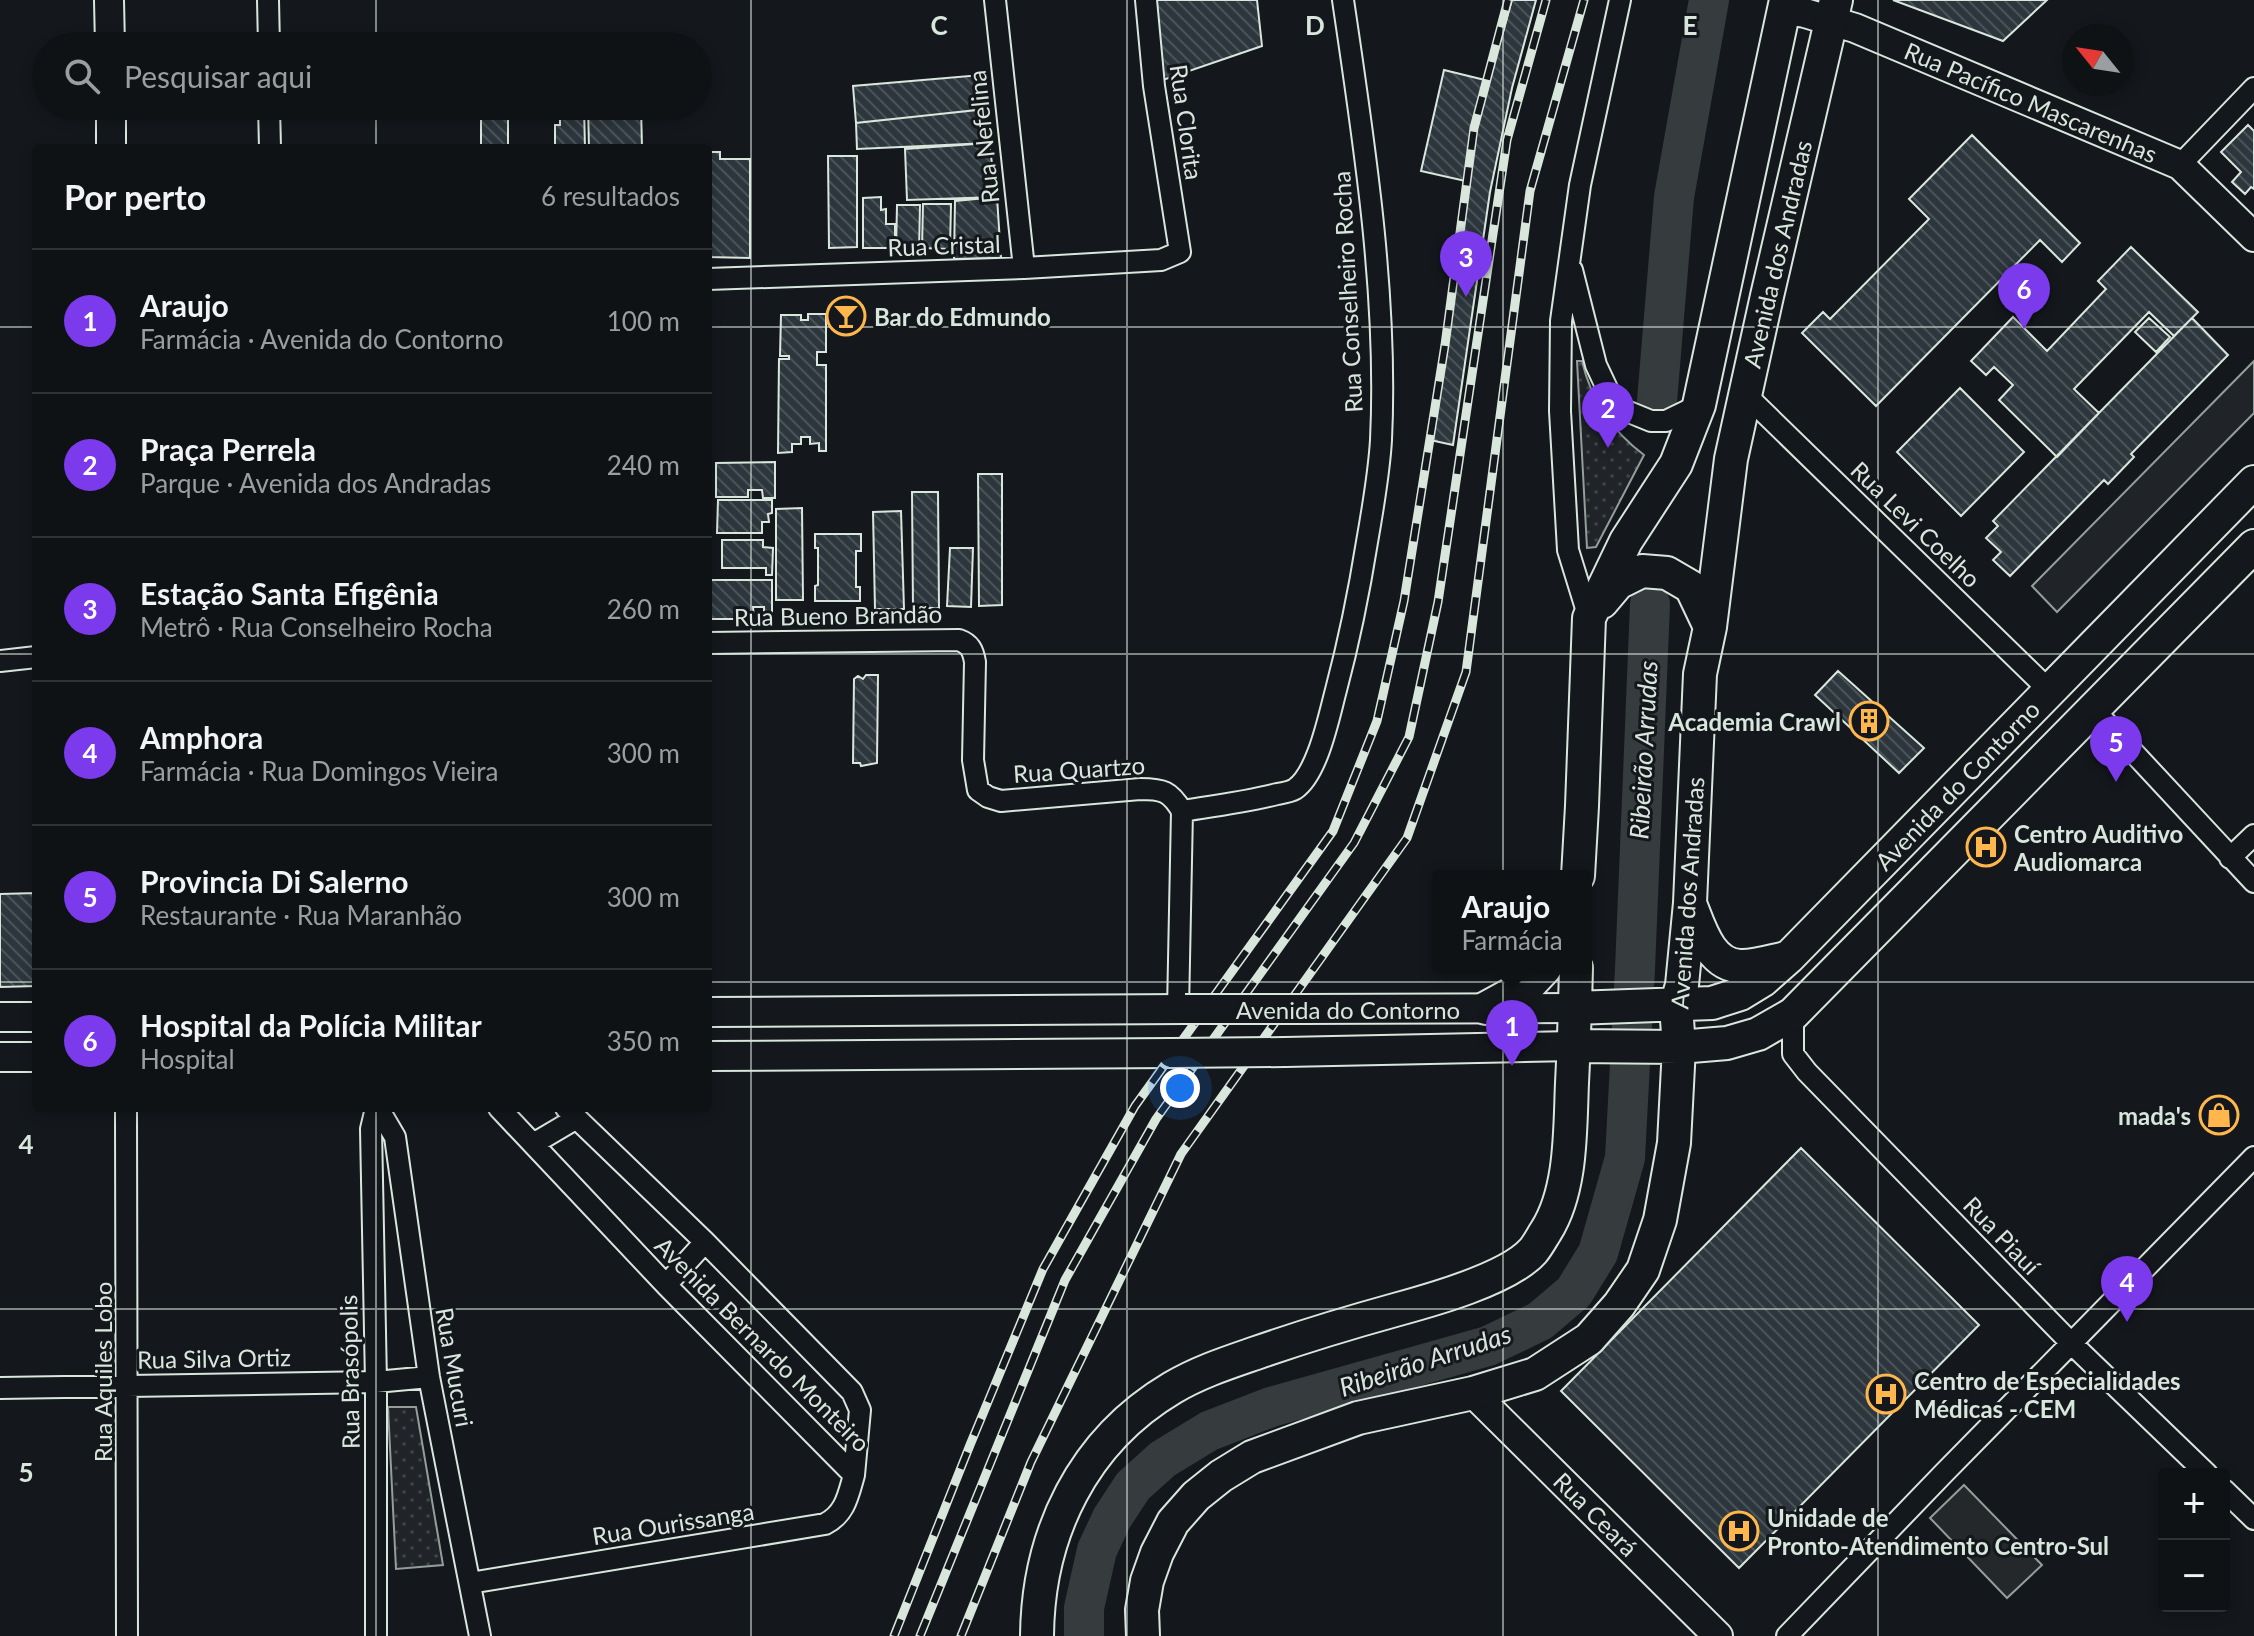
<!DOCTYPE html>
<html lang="pt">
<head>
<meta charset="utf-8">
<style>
  body { margin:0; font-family:Lato,sans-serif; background:#181b1e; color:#f1f3f6 }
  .controls { position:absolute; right:24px; bottom:24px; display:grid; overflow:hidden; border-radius:8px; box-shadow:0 4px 12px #0003 }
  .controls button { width:72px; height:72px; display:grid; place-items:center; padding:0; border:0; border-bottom:2px solid #2f3234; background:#0f1215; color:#f1f3f6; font:40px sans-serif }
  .compass { position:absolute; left:2062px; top:24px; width:72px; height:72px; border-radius:50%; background:#0f1215; box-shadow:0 4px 12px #0003; rotate:300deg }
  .you { position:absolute; left:1180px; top:1088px; width:28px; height:28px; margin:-20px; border:6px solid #fff; border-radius:50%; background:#1a73e8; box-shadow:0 0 0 12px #1a73e833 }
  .badge { display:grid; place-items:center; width:52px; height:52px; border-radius:50%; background:#7c3aed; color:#fff; font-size:26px; font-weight:700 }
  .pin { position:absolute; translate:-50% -66px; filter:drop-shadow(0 2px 4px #0008) }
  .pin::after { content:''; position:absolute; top:42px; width:28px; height:24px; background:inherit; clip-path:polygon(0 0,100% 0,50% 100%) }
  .popup { position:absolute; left:1432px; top:870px; width:160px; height:104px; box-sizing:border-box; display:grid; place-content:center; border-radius:8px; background:#0f1215; filter:drop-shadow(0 2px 6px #0005); font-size:26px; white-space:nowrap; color:#9b9ea0 }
  .popup b { font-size:30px; color:#f1f3f6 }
  .popup::after { content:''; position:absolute; left:50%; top:100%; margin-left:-16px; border:16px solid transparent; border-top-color:#0f1215 }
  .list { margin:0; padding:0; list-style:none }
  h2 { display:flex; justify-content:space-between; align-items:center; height:104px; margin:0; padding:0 32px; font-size:34px }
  h2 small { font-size:26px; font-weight:400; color:#9b9ea0 }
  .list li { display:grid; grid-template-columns:52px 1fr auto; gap:24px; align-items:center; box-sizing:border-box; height:144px; padding:0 32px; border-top:2px solid #2f3234 }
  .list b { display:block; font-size:30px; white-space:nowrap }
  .list p { margin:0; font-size:26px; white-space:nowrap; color:#9b9ea0 }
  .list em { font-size:26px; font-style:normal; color:#9b9ea0 }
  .icon { flex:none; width:44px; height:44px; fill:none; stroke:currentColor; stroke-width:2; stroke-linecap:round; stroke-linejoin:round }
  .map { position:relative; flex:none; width:2254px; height:1636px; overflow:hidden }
  .search { position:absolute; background:#0f1215; box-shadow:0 4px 12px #0003; left:32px; top:32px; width:680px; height:88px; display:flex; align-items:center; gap:20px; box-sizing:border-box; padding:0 28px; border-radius:44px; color:#9b9ea0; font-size:30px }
  .panel { position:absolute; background:#0f1215; box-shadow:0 4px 12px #0003; left:32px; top:144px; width:680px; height:968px; border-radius:8px }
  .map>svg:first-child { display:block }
</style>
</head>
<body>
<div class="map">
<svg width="2254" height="1636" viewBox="0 0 2254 1636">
  <defs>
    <pattern id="park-dots" width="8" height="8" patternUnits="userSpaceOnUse" patternTransform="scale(2)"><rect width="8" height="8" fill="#202428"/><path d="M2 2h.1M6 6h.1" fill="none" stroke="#404447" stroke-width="1.8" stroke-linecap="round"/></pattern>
    <pattern id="building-back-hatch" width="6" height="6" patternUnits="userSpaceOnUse" patternTransform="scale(2)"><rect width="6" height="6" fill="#2c363c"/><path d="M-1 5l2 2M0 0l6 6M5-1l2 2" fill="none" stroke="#4a5358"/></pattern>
  </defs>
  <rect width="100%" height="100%" fill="#14181c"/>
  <path fill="#202428" stroke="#939e99" stroke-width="2" d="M2254,361V413L2057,612L2032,586Z"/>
  <path fill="url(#park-dots)" stroke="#939e99" stroke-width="2" d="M1577,361H1582C1591,400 1612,431 1644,455L1596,547L1587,548Z
    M388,1407H416L443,1565L396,1569Z"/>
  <path fill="#24282b" stroke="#939e99" stroke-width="2" d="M1964,1485L2042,1565L2007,1598L1930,1518Z"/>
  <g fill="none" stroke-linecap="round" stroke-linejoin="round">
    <path stroke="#363b3e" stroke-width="40" d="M1657,401L1674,197L1709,0
      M1084,1636V1608L1097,1550L1112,1518L1133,1486L1163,1459L1209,1431L1271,1407L1488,1346L1540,1321L1574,1292L1598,1253L1625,1158L1635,969L1650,604"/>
  </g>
  <path fill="url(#building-back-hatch)" stroke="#d8e6dc" stroke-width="2" d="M1154,0H1257L1262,46L1163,80Z
    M1512,0H1536L1512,88L1490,192L1453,445L1430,440L1470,182L1421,171L1444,70L1489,81Z
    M1893,0H2047L2003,41Z
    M981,75L986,109L856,123L853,86Z
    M584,106L585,148H555V125H560V107Z
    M588,106H641L642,148H589Z
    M986,109L989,143L857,149L856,123Z
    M481,114H508V148H481Z
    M2248,125L2254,131V189L2251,187L2245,194L2232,182L2241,172L2221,152Z
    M1972,135L2080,243L2062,262L2040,240L1876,406L1802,333L1823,312L1830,319L1929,219L1909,199Z
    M989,143L997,197L907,200L905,149Z
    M708,152H720V159H750V258L708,257Z
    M828,156H857V247L829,248Z
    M881,197V210L886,209V224H895V248H863V198Z
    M997,197L1001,258L954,259L955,201Z
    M923,204H951L950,249L922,248Z
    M897,205H920L919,251H896Z
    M2131,247L2198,312L2174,336L2149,312L2074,389L2099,413L2057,457L1999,400L2013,385L1994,367L1986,375L1971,361L2013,317L2047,351L2106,289L2098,281Z
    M808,314H826V352H817V365H826V451H819V443L810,444V437H801V444H792V452L778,453L779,359H789V356H780L781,315H801V320H808Z
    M2149,318L2170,337L2156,352L2135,332Z
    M2192,318L2228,355L2131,454L2134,457L2108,484L2104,480L2010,576L1993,560L2001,552L1986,538L1998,526L1993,521Z
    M1960,388L2024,452L1961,516L1897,452Z
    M775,462V498H763L762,490H748V497H716V463Z
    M978,474H1002V605L979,606Z
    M912,492H938L939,608H913Z
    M718,500H772V513L768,514L769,522H762V533H717Z
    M802,508L803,600H776V509Z
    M901,511L904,609H875L873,512Z
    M815,534H861V551H856V587H860V601H815V586L818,585V548H815Z
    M722,540H763V547L773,548L772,575H766V568H722Z
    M950,548H973L971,607L947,606Z
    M710,580H772V619H764V607H753L754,619H711Z
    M1838,671L1924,748L1899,773L1815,695Z
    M866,675H878L877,763L861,766L860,763H853L854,679L858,676L863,679Z
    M36,893V986L0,987V894Z
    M1801,1148L1979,1325L1739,1568L1561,1391Z"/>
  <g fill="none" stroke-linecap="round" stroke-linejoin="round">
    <g stroke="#d8e6dc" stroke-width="24">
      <path id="street" d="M268,0L269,46
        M995,0L1024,268
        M269,106L270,148
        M2180,165L2254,88
        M1572,270L1596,365L1612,399L1624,410L1651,421H1666L1699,405
        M708,279L1024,268L1161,260L1180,252L1154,86L1146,0
        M1745,394L2050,691
        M1589,618L1568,550L1560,411L1561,321L1580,185L1620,0
        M708,643L959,640C970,644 973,650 975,662L973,760L978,790L988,797L1001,801L1140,789C1163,789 1170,791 1182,811
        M0,661L36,657
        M2093,709L2254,882
        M1182,811C1214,806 1246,802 1277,794C1283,793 1290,792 1295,789C1318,773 1329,716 1336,690C1349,641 1359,592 1367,542C1373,508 1379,474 1381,440C1388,296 1364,142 1343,0
        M2230,858L2254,835
        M1178,1010L1182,811
        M1793,1014V1054L1807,1072L2071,1343L2207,1474
        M126,1108L127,1636
        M378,1108L395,1137L429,1377L480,1636
        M499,1108L666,1285L854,1475L860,1410L852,1392L705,1242L566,1108
        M533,1144L577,1118
        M666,1285L705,1242
        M0,1388L376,1382L429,1377
        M2224,1490L2254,1519
        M470,1583L825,1524C845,1514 848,1496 854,1475
        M376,1636V1382L371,1129L376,1108
        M1787,1636L1943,1474L2254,1157"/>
    </g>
    <g stroke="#d8e6dc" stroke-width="32">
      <path id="secondary" d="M109,0L110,46
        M1783,10L1805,13L1855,28L2180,165L2254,237
        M111,106V148
        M1301,1009L1574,1008
        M708,1012L1185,1009
        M0,1017H36
        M1285,1052L1574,1046
        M708,1056L1172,1053
        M0,1057H36
        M1473,1393L1718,1636"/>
    </g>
    <g stroke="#d8e6dc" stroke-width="36">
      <path id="primary" d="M1602,602L1618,583L1642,571L1667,573L1691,587L1710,627
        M1578,876L1582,806L1589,618L1626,541L1676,464L1699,405L1786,0
        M1691,906C1700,929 1711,967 1742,966C1756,966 1772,961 1786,958
        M1486,1008L1530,984L1545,968
        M1574,1008L1712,1003L1740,994L1763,980L1789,957L2254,482
        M1574,1046L1679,1047L1727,1043L1758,1034L1793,1014L2254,546
        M1037,1636C1038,1533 1083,1441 1172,1388C1199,1372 1227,1363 1256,1353C1302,1337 1348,1323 1395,1310C1432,1300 1508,1279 1533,1251C1538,1245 1542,1237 1546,1231C1572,1190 1570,1129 1572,1083C1574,1045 1575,1006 1576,968
        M1143,1636L1142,1610L1147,1581L1157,1553L1173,1522L1196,1496L1221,1476L1252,1457L1358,1418L1473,1393L1535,1374L1589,1339L1619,1305L1643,1270L1660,1220L1674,1143L1679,1047L1676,1006L1682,985L1690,903L1700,674L1710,627L1731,459L1767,296L1836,0"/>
    </g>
    <use href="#street" stroke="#14181c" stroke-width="20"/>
    <use href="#secondary" stroke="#14181c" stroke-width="28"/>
    <use href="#primary" stroke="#14181c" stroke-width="32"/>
    <g stroke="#d8e6dc" stroke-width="9">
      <path id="rail" d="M894,1636L970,1445L1043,1269L1135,1106L1333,831L1377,721L1404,601L1445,345L1474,128L1508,0
        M920,1636L1065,1280L1156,1119L1354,843L1409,737L1438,602L1507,140L1546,0
        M961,1636L1031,1462L1181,1154L1407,838L1466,672L1530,191L1584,0"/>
    </g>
    <use href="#rail" stroke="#14181c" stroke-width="6" stroke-dasharray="18" stroke-linecap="butt"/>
    <g stroke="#d8e6dc" stroke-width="32" stroke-linecap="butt">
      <path id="secondary-bridge" d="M1185,1009H1301
        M1172,1053L1285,1052"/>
    </g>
    <use href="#secondary-bridge" stroke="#14181c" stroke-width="28"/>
  </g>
  <path fill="none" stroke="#d8e6dc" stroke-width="2" stroke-opacity="0.55" d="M376,0V46M751,0V1636M1127,0V1636M1503,0V1636M1878,0V1636M376,106V148M0,327H36M708,327H2254M0,654H36M708,654H2254M0,982H36M708,982H2254M376,1108V1636M0,1309H2254"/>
  <defs>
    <g id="bar-ring" transform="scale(2)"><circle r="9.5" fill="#14181c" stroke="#ffb74d" stroke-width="1.5"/><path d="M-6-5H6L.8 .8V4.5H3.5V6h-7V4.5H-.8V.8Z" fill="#ffb74d"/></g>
    <g id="building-ring" transform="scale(2)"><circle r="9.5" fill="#14181c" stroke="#ffb74d" stroke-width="1.5"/><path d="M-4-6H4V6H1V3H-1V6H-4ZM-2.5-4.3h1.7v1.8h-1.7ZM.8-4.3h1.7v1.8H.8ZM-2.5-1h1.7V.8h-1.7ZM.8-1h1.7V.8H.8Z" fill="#ffb74d"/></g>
    <g id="hospital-ring" transform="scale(2)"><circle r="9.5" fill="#14181c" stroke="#ffb74d" stroke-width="1.5"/><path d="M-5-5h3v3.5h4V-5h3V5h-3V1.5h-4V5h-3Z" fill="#ffb74d"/></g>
    <g id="shop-ring" transform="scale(2)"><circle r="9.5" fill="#14181c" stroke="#ffb74d" stroke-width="1.5"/><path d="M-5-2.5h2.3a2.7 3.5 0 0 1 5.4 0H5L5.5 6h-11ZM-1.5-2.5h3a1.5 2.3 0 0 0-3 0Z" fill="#ffb74d"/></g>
  </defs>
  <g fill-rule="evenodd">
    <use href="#bar-ring" x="846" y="316"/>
    <use href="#building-ring" x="1869" y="721"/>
    <use href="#hospital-ring" x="1986" y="847"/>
    <use href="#shop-ring" x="2219" y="1115"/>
    <use href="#hospital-ring" x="1886" y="1394"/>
    <use href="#hospital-ring" x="1739" y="1531"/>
  </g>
  <g text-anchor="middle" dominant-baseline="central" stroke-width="6" stroke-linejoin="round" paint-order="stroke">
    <g font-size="24" fill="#d8e6dc" stroke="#14181c">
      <text transform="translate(2031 102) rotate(23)">Rua Pacífico Mascarenhas</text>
      <text transform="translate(1187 122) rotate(82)">Rua Clorita</text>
      <text transform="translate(983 137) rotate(-96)">Rua Nefelina</text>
      <text transform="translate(944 245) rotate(-2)">Rua Cristal</text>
      <text transform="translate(1777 254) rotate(-77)">Avenida dos Andradas</text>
      <text transform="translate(1347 292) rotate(-93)">Rua Conselheiro Rocha</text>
      <text transform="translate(1916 524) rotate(44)">Rua Levi Coelho</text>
      <text transform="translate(838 615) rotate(-1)">Rua Bueno Brandão</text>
      <text transform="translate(1079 769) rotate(-4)">Rua Quartzo</text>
      <text transform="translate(1957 785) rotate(-46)">Avenida do Contorno</text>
      <text transform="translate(1687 893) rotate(-86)">Avenida dos Andradas</text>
      <text x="1348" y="1009">Avenida do Contorno</text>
      <text transform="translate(2002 1235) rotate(46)">Rua Piauí</text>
      <text transform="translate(763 1344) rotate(45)">Avenida Bernardo Monteiro</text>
      <text transform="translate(214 1358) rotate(-1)">Rua Silva Ortiz</text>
      <text transform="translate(455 1367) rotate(80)">Rua Mucuri</text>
      <text transform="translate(102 1372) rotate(-90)">Rua Aquiles Lobo</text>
      <text transform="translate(349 1372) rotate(-91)">Rua Brasópolis</text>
      <text transform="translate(1596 1514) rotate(45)">Rua Ceará</text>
      <text transform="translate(673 1523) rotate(-9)">Rua Ourissanga</text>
    </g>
    <g font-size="24" font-weight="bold" fill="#d8e6dc" stroke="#14181c" text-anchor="start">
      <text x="874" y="316">Bar do Edmundo</text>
      <text x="1841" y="721" text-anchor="end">Academia Crawl</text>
      <text x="2014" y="833">Centro Auditivo<tspan x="2014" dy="28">Audiomarca</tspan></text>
      <text x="2191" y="1115" text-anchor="end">mada's</text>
      <text x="1914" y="1380">Centro de Especialidades<tspan x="1914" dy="28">Médicas - CEM</tspan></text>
      <text x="1767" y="1517">Unidade de<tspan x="1767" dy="28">Pronto-Atendimento Centro-Sul</tspan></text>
    </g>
    <g font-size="26" font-style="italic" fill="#d8e6dc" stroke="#14181c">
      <text transform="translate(1643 750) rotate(-87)">Ribeirão Arrudas</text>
      <text transform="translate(1425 1360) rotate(-18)">Ribeirão Arrudas</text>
    </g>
  </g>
  <g font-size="26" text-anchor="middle" font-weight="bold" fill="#d8e6dc" stroke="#14181c" stroke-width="6" stroke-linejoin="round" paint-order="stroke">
    <text x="939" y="35">C</text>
    <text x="1315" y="35">D</text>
    <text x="1690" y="35">E</text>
    <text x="26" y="1154">4</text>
    <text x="26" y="1482">5</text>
  </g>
</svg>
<div class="controls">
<button>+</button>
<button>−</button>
</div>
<svg class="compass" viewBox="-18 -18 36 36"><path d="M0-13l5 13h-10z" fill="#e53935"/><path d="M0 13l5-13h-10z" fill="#9b9ea0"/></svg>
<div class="you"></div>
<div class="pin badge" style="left:1512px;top:1066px">1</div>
<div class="popup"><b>Araujo</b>Farmácia</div>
<div class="pin badge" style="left:1608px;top:448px">2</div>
<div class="pin badge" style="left:1466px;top:297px">3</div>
<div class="pin badge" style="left:2127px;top:1322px">4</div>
<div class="pin badge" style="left:2116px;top:782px">5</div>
<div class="pin badge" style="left:2024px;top:329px">6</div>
<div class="search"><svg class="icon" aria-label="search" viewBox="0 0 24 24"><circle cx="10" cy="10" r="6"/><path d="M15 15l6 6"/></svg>Pesquisar aqui</div>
<section class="panel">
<h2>Por perto<small>6 resultados</small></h2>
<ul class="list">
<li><span class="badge">1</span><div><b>Araujo</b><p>Farmácia · Avenida do Contorno</p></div><em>100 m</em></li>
<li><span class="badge">2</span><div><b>Praça Perrela</b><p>Parque · Avenida dos Andradas</p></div><em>240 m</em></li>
<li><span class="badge">3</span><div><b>Estação Santa Efigênia</b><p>Metrô · Rua Conselheiro Rocha</p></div><em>260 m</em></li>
<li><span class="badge">4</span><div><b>Amphora</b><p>Farmácia · Rua Domingos Vieira</p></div><em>300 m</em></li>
<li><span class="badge">5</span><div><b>Provincia Di Salerno</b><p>Restaurante · Rua Maranhão</p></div><em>300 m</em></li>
<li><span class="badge">6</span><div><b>Hospital da Polícia Militar</b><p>Hospital</p></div><em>350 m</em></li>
</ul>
</section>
</div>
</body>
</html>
